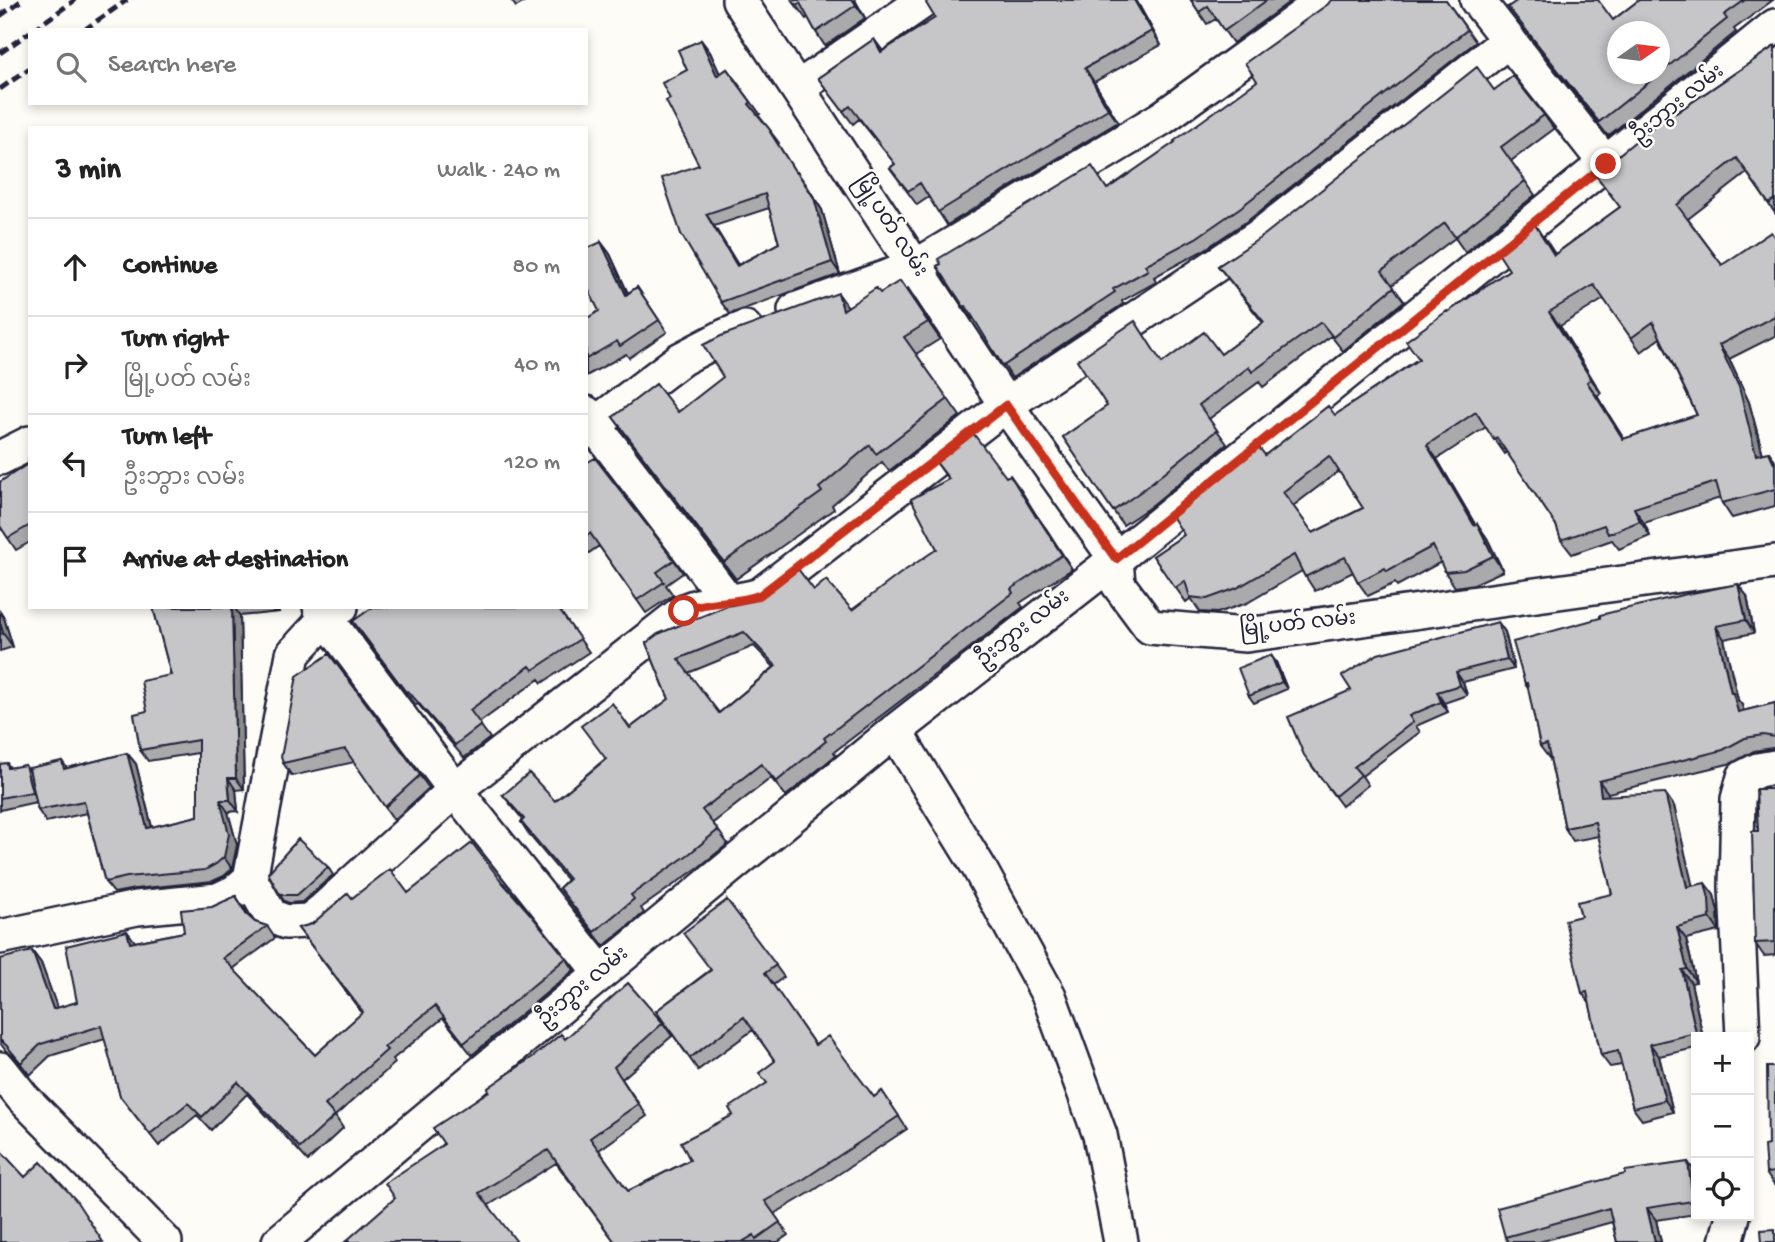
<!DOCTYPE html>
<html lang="en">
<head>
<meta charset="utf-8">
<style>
  body { margin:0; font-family:"Gochi Hand","Noto Sans Myanmar",sans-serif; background:#f6f6f6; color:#222 }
  .controls { position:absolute; right:21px; bottom:21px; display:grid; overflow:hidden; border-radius:0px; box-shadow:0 4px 10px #0003 }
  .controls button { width:63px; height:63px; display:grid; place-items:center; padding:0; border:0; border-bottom:2px solid #e0e0e0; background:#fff; color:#222; font:35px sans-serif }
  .compass { position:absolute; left:1607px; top:21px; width:63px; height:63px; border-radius:50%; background:#fff; box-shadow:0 4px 10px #0003; rotate:76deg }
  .stop { position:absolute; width:21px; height:21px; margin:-16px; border:5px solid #c8321e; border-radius:50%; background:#fff }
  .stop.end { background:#c8321e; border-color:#fff; box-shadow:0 2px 7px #0008 }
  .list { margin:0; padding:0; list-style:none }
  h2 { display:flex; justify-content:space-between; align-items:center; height:91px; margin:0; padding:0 28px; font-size:30px }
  h2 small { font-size:23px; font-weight:400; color:#767676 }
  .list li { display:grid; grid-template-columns:46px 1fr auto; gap:21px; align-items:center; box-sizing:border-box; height:98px; padding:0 28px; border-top:2px solid #e0e0e0 }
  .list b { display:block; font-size:26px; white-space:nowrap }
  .list p { margin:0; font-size:23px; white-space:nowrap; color:#767676 }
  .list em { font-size:23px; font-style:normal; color:#767676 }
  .icon { flex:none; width:38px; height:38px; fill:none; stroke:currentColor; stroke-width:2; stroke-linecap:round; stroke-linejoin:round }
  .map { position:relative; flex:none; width:1775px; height:1242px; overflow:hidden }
  .search { position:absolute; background:#fff; box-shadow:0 4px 10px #0003; left:28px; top:28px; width:560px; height:77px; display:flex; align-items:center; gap:18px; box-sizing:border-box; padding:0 24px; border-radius:0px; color:#767676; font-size:26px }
  .panel { position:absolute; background:#fff; box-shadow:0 4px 10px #0003; left:28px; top:126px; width:560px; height:483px; border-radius:0px }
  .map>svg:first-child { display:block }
</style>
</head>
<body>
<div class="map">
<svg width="1775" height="1242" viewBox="0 0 1775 1242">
  <rect width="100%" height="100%" fill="#fdfcf7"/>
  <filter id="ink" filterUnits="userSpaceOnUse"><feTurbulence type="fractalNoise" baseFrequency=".0143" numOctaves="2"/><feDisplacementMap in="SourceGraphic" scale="14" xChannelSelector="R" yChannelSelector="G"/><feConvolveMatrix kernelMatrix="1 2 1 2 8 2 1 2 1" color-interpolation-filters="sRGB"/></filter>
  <g filter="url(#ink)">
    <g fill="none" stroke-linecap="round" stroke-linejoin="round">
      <g stroke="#22223b" stroke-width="38">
        <path id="minor" d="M739,0L1006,405L1116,559L1118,584L1150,627L1246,635L1775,562
          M1477,0L1606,164
          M798,88L925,0
          M795,310L915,267L1162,118L1325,0
          M586,413L594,425L729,602
          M586,431L681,359L725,336L745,328
          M0,458L30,443
          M341,607L326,618L455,790L601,973
          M895,731L978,866L1049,996L1100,1135L1121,1242
          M250,879L271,916L286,922L309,921L323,910L455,790L684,611C708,599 735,604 760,595L1006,405L1261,235L1509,40
          M0,937L137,908L218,900L235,892L250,879L293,654L326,618L320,607
          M1743,1037L1736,887L1738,799L1744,777L1758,770L1775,767
          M0,1069L23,1098L165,1242
          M279,1242L601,973L895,731L1116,559L1775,26
          M1726,1242L1733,1216"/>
      </g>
      <use href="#minor" stroke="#fdfcf7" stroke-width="33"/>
      <path stroke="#22223b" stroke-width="5" stroke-dasharray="10 5" stroke-linecap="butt" d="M0,16L22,0
        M33,30L75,0
        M84,30L127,0
        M0,53L30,32
        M0,89L30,68"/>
    </g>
    <path fill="#aaaaac" stroke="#22223b" stroke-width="2" fill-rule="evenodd" d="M511,0H528L516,7Z
      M792,0H855L865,18L825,46L816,32L808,17L806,19Z
      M928,0H1136L1161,45L1094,82L1118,122L947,225L929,197L917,205L890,168L895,164L859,119L853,124L818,78L874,39L883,51L935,18Z
      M1191,0H1292L1233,43L1216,19L1207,24Z
      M1446,0L1476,42L1250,219L1204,250L1154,277L1156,282L1122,301L1123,304L1012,378L974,318L972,319L937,266L1107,189Z
      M1639,0H1773L1734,29L1736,32L1608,136L1508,7L1613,20ZM1660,32V74H1618Z
      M701,40L710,52L720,74L727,69L760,114L758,115L779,143L778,144L796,173L797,172L806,184L822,210L840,274L730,314L721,302L699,165L670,99L687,70ZM769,208L779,243L738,265L714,226Z
      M1775,46V213L1747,173L1688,219L1722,265L1775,238V336L1729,359L1749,402L1763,454L1769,452L1775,460V506L1732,518L1722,503L1720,498L1644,523L1650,536L1619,549L1612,540L1572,554L1561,540L1556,525L1507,452L1505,454L1486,427L1437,459L1475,524L1487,538L1503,571L1474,584L1455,587L1445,572L1441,562L1397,586L1395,583L1368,596L1358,582L1353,572L1315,591L1302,571L1247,603L1217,613L1200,612L1191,598L1186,602L1153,556L1184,535L1265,455L1335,415L1418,359L1448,312L1509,270L1544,237L1555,254L1620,207L1595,174L1676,113ZM1604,299L1641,352L1660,338L1697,415L1624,439L1597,396L1601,393L1560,326ZM1339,471L1363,508L1313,533L1293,506Z
      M1494,90L1544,115L1554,129L1511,161L1535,195L1465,252L1455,238L1392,285L1404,301L1343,351L1331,336L1263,387L1259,382L1209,419L1227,444L1150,507L1123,525L1063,437L1107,406L1163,363L1221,354L1263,323L1218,266Z
      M601,242L610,254L628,293L637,287L667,332L629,358L626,354L586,376V319L599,311Z
      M900,281L940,339L916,354L960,416L889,471L882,462L832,505L834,509L736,579L613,417L678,412L847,307L880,293Z
      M30,459V542L16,550L2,529L0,530V482L29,463Z
      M936,462L1006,477L1020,489L1037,516L1047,530L1072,569L1020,603L1023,607L834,752L836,755L786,796L771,778L713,823L728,844L699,867L641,908L644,913L604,946L559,888L567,880L530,836L521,822L523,820L503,795L555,801L605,759L630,728L669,699L646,643L814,590L852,610L937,549L948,479ZM754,646L774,667L719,713L688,673Z
      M586,463L674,560L683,573L666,585L673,595L646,613L599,546L586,555Z
      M1747,596L1754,633L1724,639L1738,700L1742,705L1743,711L1775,703V749L1772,748L1754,751L1732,763L1608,793V796L1674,806L1692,886L1714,895L1718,912L1719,931L1686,939L1696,982L1691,983L1703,1037H1696V1048L1659,1056L1673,1112L1642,1120L1633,1108L1622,1065L1610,1067L1601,1055L1590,1004L1582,993L1581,916L1612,894L1599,836L1573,841L1565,828L1550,758H1549L1540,746L1529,690L1525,684Z
      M153,607H278L279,612L240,616L244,789L236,790L238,811L228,812L237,845L232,869L224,876L213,881L135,889L114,893L105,882L87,813L46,822L38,810L36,802L0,810V764L7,763L10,768L30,771L62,761L67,768L127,753L136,764L152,827L198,816V753L148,761L140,750L171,675Z
      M557,607L589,652L542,683L539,679L479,723L490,738L464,758L418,704L416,705L362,635Z
      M0,612L4,618L13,647L0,651Z
      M1498,622L1505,632L1514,669L1463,682L1467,695L1444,703L1448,712L1416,726L1420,732L1362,776L1368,785L1342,806L1311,765L1351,690Z
      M329,654L429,788L394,820L354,762L292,776L283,763Z
      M1276,662L1287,689L1254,703L1249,696Z
      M1775,789V955L1764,956L1755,943L1758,831Z
      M328,867L333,875L302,902L289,903L284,901L279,893Z
      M503,883L566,958L574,970L472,1055L443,1018L393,1059L395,1063L335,1116L343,1128L308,1161L247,1094L211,1130L197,1115L159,1146L120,1096L105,1039L50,1056L30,1075L15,1057L6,1051L0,1043V1036L32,951L41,963L57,1008L77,1002L135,942L184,932L212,907L236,896L249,916L255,922L267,926L275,938L233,969L315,1055L362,1013L298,928L312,924L352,898Z
      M727,900L784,977L773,985L815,1045L874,1097L882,1091L907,1129L813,1191L774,1214L788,1235L778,1242H615L556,1163L489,1205L395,1198L489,1091L565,1039L663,1023L672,1036L622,1079L647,1116L599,1150L628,1191L690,1160L733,1115L767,1083L775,1061L753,1030L698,1070L656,1011L710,970Z
      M1775,1067V1185H1774L1766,1173Z
      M1688,1162L1696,1174V1214L1656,1220L1661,1242H1617L1612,1222L1539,1242H1508L1505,1237Z"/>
    <path fill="#8b8b8c" stroke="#22223b" stroke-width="2" d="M853,0H855L865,18L856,5Z
      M1134,0H1136L1161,45L1152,31Z
      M701,40L710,52L726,88L717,76Z
      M1085,68L1094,82L1118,122L1108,109Z
      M797,172L822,210L840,274L832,262Z
      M706,214L714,226L746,278L737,266Z
      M601,242L610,254L634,307L626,295Z
      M838,293L851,311L843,310Z
      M1549,312L1560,326L1601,393L1591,379Z
      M1719,345L1729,359L1749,402L1767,470L1756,455Z
      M1587,382L1597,396L1633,454L1623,439Z
      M1427,445L1437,459L1484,540L1474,525Z
      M1010,475L1020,489L1045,531L1036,517Z
      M1634,508L1644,523L1650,536L1640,521Z
      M1037,516L1047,530L1072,569L1062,555Z
      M1477,523L1487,538L1503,571L1493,556Z
      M1738,584L1747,596L1754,633L1746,620Z
      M232,607H234L240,616L244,789L236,778Z
      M0,612L4,618L13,647L3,633L0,623Z
      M1498,622L1505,632L1514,669L1507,659Z
      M1716,626L1724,639L1738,700L1742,705L1747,725L1738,712L1731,693Z
      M1271,655L1276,662L1287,689L1282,682Z
      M1456,672L1463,682L1467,695L1460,685Z
      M1437,692L1444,703L1448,712L1441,702Z
      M127,753L136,764L155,840L147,828Z
      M25,765L32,775L39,802L32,792Z
      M228,778L236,790L238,811L230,800Z
      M1599,781L1608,793L1610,809L1601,796Z
      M1665,793L1674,806L1696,900L1687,887Z
      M220,800L228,812L237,845L232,869L224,857Z
      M1705,883L1714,895L1718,912L1719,931L1710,918Z
      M1677,927L1686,939L1696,982L1687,969Z
      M127,931L136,943H130Z
      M32,951L41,963L62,1021L53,1009Z
      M1682,970L1691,983L1703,1037H1698L1696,1033Z
      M1650,1044L1659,1056L1673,1112L1665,1100Z
      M1688,1162L1696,1174V1205L1693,1201Z
      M1647,1208L1656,1220L1661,1242H1655Z"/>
    <path fill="#c6c6c8" stroke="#22223b" stroke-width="2" fill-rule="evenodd" d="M792,0H853L856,5L816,32L800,3L796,5Z
      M928,0H1134L1152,31L1085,68L1108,109L938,212L920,183L908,191L890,168L895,164L850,106L843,111L818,78L874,39L881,52L935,18L926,3Z
      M1191,0H1267L1224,31L1208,6L1199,12Z
      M1331,0H1446L1467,30L1241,207L1196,238L1145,265L1148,270L1113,289L1115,292L1003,366L966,306L964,307L937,266L941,264L938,259L1092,166L1107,189L1175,142L1174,141L1257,81L1245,63L1328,4Z
      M1518,0H1598L1613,20L1639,0H1745L1724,15L1727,19L1660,73V32H1618V74H1659L1599,122L1508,7Z
      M701,40L717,76L727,69L751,102L749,104L771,131L770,132L796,173L797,172L814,198L832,262L721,302L681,234L662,178L699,165L666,101L670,99L662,83L687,70L678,50ZM765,194L779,243L737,266L706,214Z
      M1775,46V199L1769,204L1737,158L1677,205L1722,265L1771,232L1775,238V316L1719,345L1739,387L1756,455L1769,452L1775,465V489L1722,503L1716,482L1634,508L1640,521L1608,534L1604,525L1561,540L1556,525L1497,438L1494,440L1476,412L1427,445L1474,525L1477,523L1493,556L1464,570L1445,572L1433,546L1387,571L1385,568L1358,582L1345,557L1305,577L1294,555L1237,588L1207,599L1190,597L1185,581L1175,588L1153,556L1184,535L1172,516L1258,446L1265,455L1328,406L1335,415L1419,359L1406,341L1447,311L1448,312L1509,270L1498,253L1534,223L1554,255L1620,207L1595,174L1674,110L1676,113ZM1594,285L1631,338L1653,322L1697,415L1623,439L1587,382L1591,379L1549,312ZM1329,456L1363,508L1313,533L1283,492Z
      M1477,67L1494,90L1513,76L1544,115L1501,147L1525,181L1455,237L1445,223L1382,271L1394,287L1333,337L1321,322L1252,372L1249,367L1199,405L1217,430L1140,492L1113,511L1063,437L1107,406L1077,360L1135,321L1162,363L1204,332L1221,354L1264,322L1218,266L1263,236Z
      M601,242L626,295L637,287L659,320L620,346L617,341L586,359V319L599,311L586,285V249Z
      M900,281L928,322L904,337L948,399L876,454L870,445L819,488L822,492L724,562L613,417L656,384L678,412L723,377L703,345L721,336L838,293L843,310L876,288L880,293Z
      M973,433L1006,477L1010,475L1036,517L1037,516L1062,555L1011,589L1013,593L824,738L826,741L776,782L761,764L702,810L718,830L689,854L631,895L634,899L594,932L559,888L569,879L521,822L524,819L503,795L529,773L555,801L606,759L581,726L612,703L630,728L669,699L646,643L658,634L727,606L756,599L798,569L814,590L826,580L852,610L901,573L937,549L911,499L949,479L936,462ZM744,632L776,666L719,713L678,659Z
      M595,458L674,560L657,572L664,582L637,600L590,533L586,536V463Z
      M30,459V525L8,538L0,526V482L29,463L28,460Z
      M1738,584L1746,620L1716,626L1731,693H1733L1738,712L1775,703V737L1763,735L1745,738L1723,750L1599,781L1601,796L1665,793L1687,887L1705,883L1709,899L1710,918L1677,927L1687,969L1682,970L1696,1033L1650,1044L1665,1100L1633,1108L1618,1051L1601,1055L1587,992L1582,993L1565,920L1581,916L1577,902L1612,894L1595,822L1565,828L1547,744L1540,746L1527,683L1525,684L1513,642L1600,618V615L1682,595Z
      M153,607H232L236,778H228L230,800H220L229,834L224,857L216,864L205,870L127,877L105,882L84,801L38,810L29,768L62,761L64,769L127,753L147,828L198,816V740L140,750L134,714L147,711L141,681L171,675Z
      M373,607H557L580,639L533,670L530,666L470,710L481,725L455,745L408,691L406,692L353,621Z
      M1498,622L1507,659L1456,672L1460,685L1437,692L1441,702L1409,716L1413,722L1354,767L1361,775L1335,796L1304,755L1288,717L1351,690L1342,676L1378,654Z
      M0,623L3,633L0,634Z
      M329,654L420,775L385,807L345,749L283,763L281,757L297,676Z
      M1271,655L1282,682L1249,696L1238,668Z
      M7,763L8,768L25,765L32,792L0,798V764Z
      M1756,789H1775V942L1755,943L1752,831H1758Z
      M298,839L328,867L297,895H284L279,893L268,873Z
      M472,843L503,883L532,916L566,958L464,1043L435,1006L384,1047L387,1050L325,1105L335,1116L300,1148L238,1082L202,1117L188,1103L150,1134L120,1096L101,1026L41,1044L21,1063L6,1045L0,1040V959L32,951L53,1009L77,1002L66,946L127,931L130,943L184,932L181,910L212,907L236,896L246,914L255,922L267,926L223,958L315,1055L363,1012L298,928L312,924L348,893L352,898L390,869L408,893Z
      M727,900L776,965L765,973L815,1045L828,1036L874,1097L882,1091L899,1116L804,1179L765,1201L780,1222L756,1239L754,1235L742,1242H615L548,1150L479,1193L517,1242H345L395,1198L385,1183L444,1144L433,1128L489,1091L488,1088L534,1056L561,1034L565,1039L628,983L663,1023L614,1067L638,1104L590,1138L628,1191L690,1160L681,1142L733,1115L729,1108L767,1083L759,1073L775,1061L744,1017L690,1058L656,1011L711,970L683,933Z
      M1767,1067H1775V1172L1766,1173L1764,1146L1768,1145Z
      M0,1150L25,1177L41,1162L75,1199L103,1242H0Z
      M1688,1162L1693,1201L1647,1208L1655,1242H1617L1609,1208L1505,1237L1497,1208L1625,1174V1171Z
      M1775,1229V1242H1762L1761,1230Z"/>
  </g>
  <g fill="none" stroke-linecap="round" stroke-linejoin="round" filter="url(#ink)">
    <path stroke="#c8321e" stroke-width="9" d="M684,611C708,599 735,605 760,595L1006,405L1116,559L1606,164"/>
  </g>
  <g text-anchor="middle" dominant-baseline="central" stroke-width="5" stroke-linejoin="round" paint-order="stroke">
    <g font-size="21" fill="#22223b" stroke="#fdfcf7">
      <text transform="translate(1679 105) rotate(-39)">ဦးဘွား လမ်း</text>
      <text transform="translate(889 227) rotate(57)">မြို့ပတ် လမ်း</text>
      <text transform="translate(1298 626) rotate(-6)">မြို့ပတ် လမ်း</text>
      <text transform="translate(1024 630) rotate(-38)">ဦးဘွား လမ်း</text>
      <text transform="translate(584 988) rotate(-40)">ဦးဘွား လမ်း</text>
    </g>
  </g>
</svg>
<div class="controls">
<button>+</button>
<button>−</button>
<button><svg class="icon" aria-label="locate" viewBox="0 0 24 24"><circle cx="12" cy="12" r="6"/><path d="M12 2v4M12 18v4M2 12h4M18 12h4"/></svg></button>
</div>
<svg class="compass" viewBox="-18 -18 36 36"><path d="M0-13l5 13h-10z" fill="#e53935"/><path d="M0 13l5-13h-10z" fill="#767676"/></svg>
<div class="stop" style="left:684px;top:611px"></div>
<div class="stop end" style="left:1606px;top:164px"></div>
<div class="search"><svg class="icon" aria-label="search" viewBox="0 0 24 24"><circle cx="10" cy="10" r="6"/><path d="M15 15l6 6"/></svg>Search here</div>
<section class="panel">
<h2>3 min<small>Walk · 240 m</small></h2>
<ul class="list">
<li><svg class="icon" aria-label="ahead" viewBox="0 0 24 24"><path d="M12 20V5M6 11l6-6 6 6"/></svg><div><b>Continue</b></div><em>80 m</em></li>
<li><svg class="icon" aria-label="right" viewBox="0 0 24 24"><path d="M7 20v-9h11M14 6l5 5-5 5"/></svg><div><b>Turn right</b><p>မြို့ပတ် လမ်း</p></div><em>40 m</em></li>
<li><svg class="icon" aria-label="left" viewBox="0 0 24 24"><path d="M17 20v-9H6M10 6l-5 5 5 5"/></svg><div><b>Turn left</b><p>ဦးဘွား လမ်း</p></div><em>120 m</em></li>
<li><svg class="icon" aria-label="arrive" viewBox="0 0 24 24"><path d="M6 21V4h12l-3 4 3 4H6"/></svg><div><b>Arrive at destination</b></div></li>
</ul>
</section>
</div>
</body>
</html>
